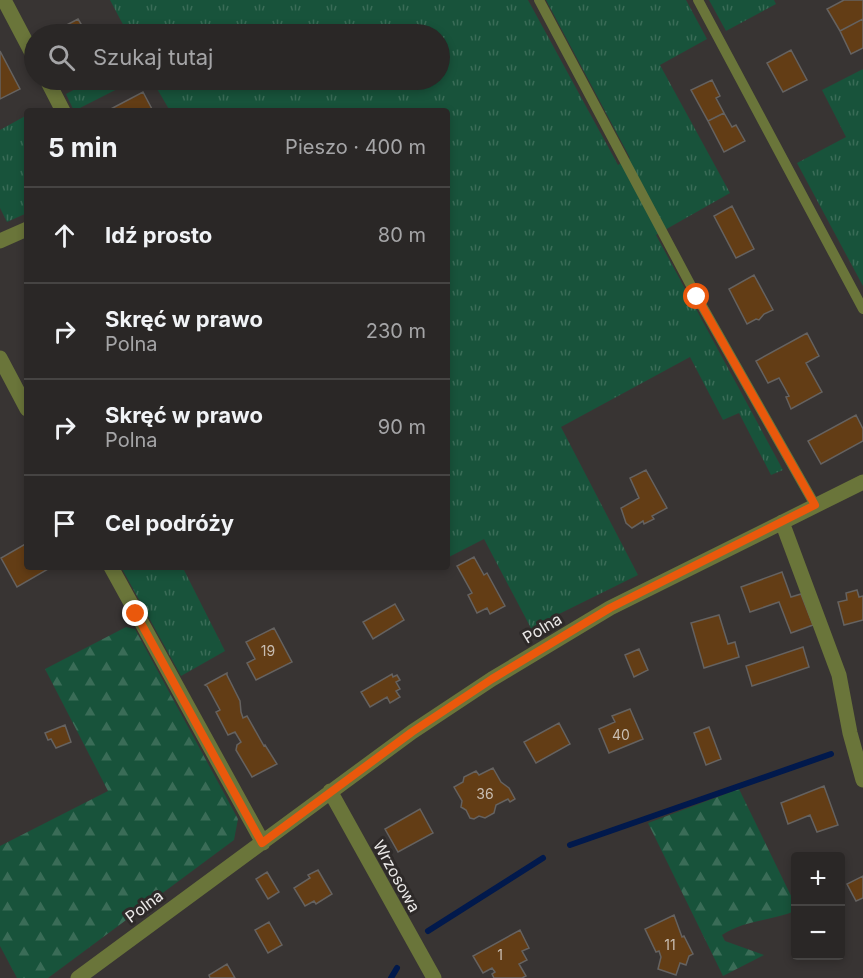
<!DOCTYPE html>
<html lang="pl">
<head>
<meta charset="utf-8">
<style>
  body { margin:0; font-family:Inter,sans-serif; background:#363332; color:#f1f3f6 }
  .controls { position:absolute; right:18px; bottom:18px; display:grid; overflow:hidden; border-radius:6px; box-shadow:0 3px 9px #0003 }
  .controls button { width:54px; height:54px; display:grid; place-items:center; padding:0; border:0; border-bottom:2px solid #464443; background:#2a2726; color:#f1f3f6; font:30px sans-serif }
  .stop { position:absolute; width:18px; height:18px; margin:-14px; border:4px solid #ea580c; border-radius:50%; background:#fff }
  .stop.end { background:#ea580c; border-color:#fff; box-shadow:0 2px 6px #0008 }
  .list { margin:0; padding:0; list-style:none }
  h2 { display:flex; justify-content:space-between; align-items:center; height:78px; margin:0; padding:0 24px; font-size:26px }
  h2 small { font-size:20px; font-weight:400; color:#a5a5a7 }
  .list li { display:grid; grid-template-columns:39px 1fr auto; gap:18px; align-items:center; box-sizing:border-box; height:96px; padding:0 24px; border-top:2px solid #464443 }
  .list b { display:block; font-size:22px; white-space:nowrap }
  .list p { margin:0; font-size:20px; white-space:nowrap; color:#a5a5a7 }
  .list em { font-size:20px; font-style:normal; color:#a5a5a7 }
  .icon { flex:none; width:33px; height:33px; fill:none; stroke:currentColor; stroke-width:2; stroke-linecap:round; stroke-linejoin:round }
  .map { position:relative; flex:none; width:863px; height:978px; overflow:hidden }
  .search { position:absolute; background:#2a2726; box-shadow:0 3px 9px #0003; left:24px; top:24px; width:426px; height:66px; display:flex; align-items:center; gap:15px; box-sizing:border-box; padding:0 21px; border-radius:33px; color:#a5a5a7; font-size:22px }
  .panel { position:absolute; background:#2a2726; box-shadow:0 3px 9px #0003; left:24px; top:108px; width:426px; height:462px; border-radius:6px }
  .map>svg:first-child { display:block }
</style>
</head>
<body>
<div class="map">
<svg width="863" height="978" viewBox="0 0 863 978">
  <defs>
    <pattern id="grass-tufts" width="24" height="20" patternUnits="userSpaceOnUse" patternTransform="scale(1.5)"><rect width="24" height="20" fill="#18533b"/><path d="M3 7l-1-3M5 7V3M7 7l1-3M15 17l-1-3M17 17v-4M19 17l1-3" fill="none" stroke="#3a6c57"/></pattern>
    <pattern id="forest-firs" width="22" height="20" patternUnits="userSpaceOnUse" patternTransform="scale(1.5)"><rect width="22" height="20" fill="#18533b"/><path d="M5 1l3.5 6h-7zM16 11l3.5 6h-7z" fill="#3a6c57"/></pattern>
  </defs>
  <rect width="100%" height="100%" fill="#383433"/>
  <path fill="url(#grass-tufts)" d="M110,0H528L618,165L630,158L546,0H686L707,39L660,65L730,193L656,235L783,470L771,475L739,413L723,420L690,357L561,427L638,575L557,615L534,634L484,539L447,558V111H170L152,80H440V34H128Z
    M709,0H774L776,4L726,31Z
    M863,69V286L797,163L846,137L822,90Z
    M92,80H135L74,111L66,94Z
    M27,115V213L7,222L0,208V130Z
    M121,567H189L184,570L225,651L181,676Z"/>
  <path fill="url(#forest-firs)" d="M126,627L135,629L238,819L234,840L48,978H17L0,946V846L108,791L45,669Z
    M739,789L795,904V911C771,921 744,920 722,935L725,941L764,955L723,976L648,823Z"/>
  <g fill="none" stroke-linecap="round" stroke-linejoin="round">
    <path stroke="#01194c" stroke-width="6" d="M570,845L831,754
      M428,931L543,858
      M391,978L397,968"/>
  </g>
  <path fill="#633d15" stroke="#656260" stroke-width="1.5" d="M844,0H863V19L840,31L827,9Z
    M78,19L87,34H57L55,31Z
    M863,19V48L851,54L840,31Z
    M791,50L807,80L783,92L767,63Z
    M0,51L20,89L0,99Z
    M712,80L720,96L716,98L724,113L708,121L691,90Z
    M143,92L153,111H107Z
    M724,113L732,127L736,125L745,141L724,152L708,121Z
    M732,206L754,249L736,258L714,216Z
    M754,275L773,310L764,314L759,320L756,319L747,324L729,289Z
    M807,333L819,356L806,363L822,392L791,409L786,397L789,396L779,378L768,383L756,361Z
    M856,415L863,429V441L821,464L808,441Z
    M646,470L667,508L652,516L654,519L644,524L643,521L632,528L626,523L621,508L639,498L630,478Z
    M27,543V567L50,568L17,587L1,558Z
    M474,557L484,575L487,573L505,606L490,614L487,608L477,613L468,595L472,593L457,566Z
    M782,572L791,597L801,594L813,625L791,633L779,602L750,612L741,587Z
    M857,590L859,597L863,596V620L844,625L838,602L847,600L846,593Z
    M395,604L404,620L373,639L363,622Z
    M719,615L728,644L735,642L739,657L704,668L691,623Z
    M274,628L292,662L256,680L247,663L255,659L246,642Z
    M803,647L809,667L752,686L746,666Z
    M639,649L648,670L634,677L625,655Z
    M227,673V675L240,701L241,712L243,718L247,716L264,746L265,745L277,764L252,777L236,750L237,745L241,742L235,732L228,735L216,712L220,710L207,686L205,685Z
    M392,674L393,677L397,675L400,680L396,682L400,689L396,691L400,697L390,703L387,697L370,707L361,692Z
    M630,709L643,739L609,753L599,729L615,722L612,716Z
    M559,723L570,744L536,763L524,742Z
    M65,725L71,742L56,748L51,739L48,740L45,733Z
    M709,727L721,759L706,765L694,733Z
    M493,768L501,782L509,788L515,799L510,802L508,799L496,805L494,813L485,818L479,816L474,819L470,818L466,810L461,807L462,801L454,787L463,782L464,777L476,771L479,775Z
    M824,786L838,825L817,832L810,815L788,824L781,803Z
    M420,809L433,833L398,852L385,829Z
    M318,870L332,894L316,904L314,901L305,906L294,888L310,878L308,875Z
    M267,872L279,892L268,899L256,879Z
    M863,876V898L856,901L847,884Z
    M674,915L682,937L684,936L693,954L689,956L686,965L680,963L676,975L658,969L661,957L659,951L656,952L645,929Z
    M269,922L282,945L268,953L255,930Z
    M520,930L529,948L522,951L527,960L519,964L526,976L522,978H494L492,974L495,972L492,968L483,973L473,956Z
    M227,964L235,978H210L209,975Z"/>
  <g fill="none" stroke-linecap="round" stroke-linejoin="round">
    <path stroke="#6a753a" stroke-width="10" d="M539,0L697,297L815,505
      M698,0L863,309"/>
    <path stroke="#6a753a" stroke-width="15" d="M4,0L34,57
      M47,80L63,111
      M0,241L27,229
      M0,358L27,409
      M782,522L839,675L850,733L863,780
      M111,567L263,843
      M330,791L434,978
      M78,978L412,732L492,679L610,608L863,482"/>
  </g>
  <g fill="none" stroke-linecap="round" stroke-linejoin="round">
    <path stroke="#ea580c" stroke-width="8" d="M136,614L262,843L412,732L492,679L610,608L815,505L697,297"/>
  </g>
  <g text-anchor="middle" dominant-baseline="central" stroke-width="6" stroke-linejoin="round" paint-order="stroke">
    <g font-size="14" fill="#c9beb3">
      <text x="268" y="650">19</text>
      <text x="621" y="734">40</text>
      <text x="485" y="793">36</text>
      <text x="670" y="944">11</text>
      <text x="500" y="954">1</text>
    </g>
    <g font-size="16" fill="#ebe9e8" stroke="#2e2a29">
      <text transform="translate(542 628) rotate(-31)">Polna</text>
      <text transform="translate(397 876) rotate(61)">Wrzosowa</text>
      <text transform="translate(144 906) rotate(-37)">Polna</text>
    </g>
  </g>
</svg>
<div class="controls">
<button>+</button>
<button>−</button>
</div>
<div class="stop" style="left:697px;top:297px"></div>
<div class="stop end" style="left:136px;top:614px"></div>
<div class="search"><svg class="icon" aria-label="search" viewBox="0 0 24 24"><circle cx="10" cy="10" r="6"/><path d="M15 15l6 6"/></svg>Szukaj tutaj</div>
<section class="panel">
<h2>5 min<small>Pieszo · 400 m</small></h2>
<ul class="list">
<li><svg class="icon" aria-label="ahead" viewBox="0 0 24 24"><path d="M12 20V5M6 11l6-6 6 6"/></svg><div><b>Idź prosto</b></div><em>80 m</em></li>
<li><svg class="icon" aria-label="right" viewBox="0 0 24 24"><path d="M7 20v-9h11M14 6l5 5-5 5"/></svg><div><b>Skręć w prawo</b><p>Polna</p></div><em>230 m</em></li>
<li><svg class="icon" aria-label="right" viewBox="0 0 24 24"><path d="M7 20v-9h11M14 6l5 5-5 5"/></svg><div><b>Skręć w prawo</b><p>Polna</p></div><em>90 m</em></li>
<li><svg class="icon" aria-label="arrive" viewBox="0 0 24 24"><path d="M6 21V4h12l-3 4 3 4H6"/></svg><div><b>Cel podróży</b></div></li>
</ul>
</section>
</div>
</body>
</html>
